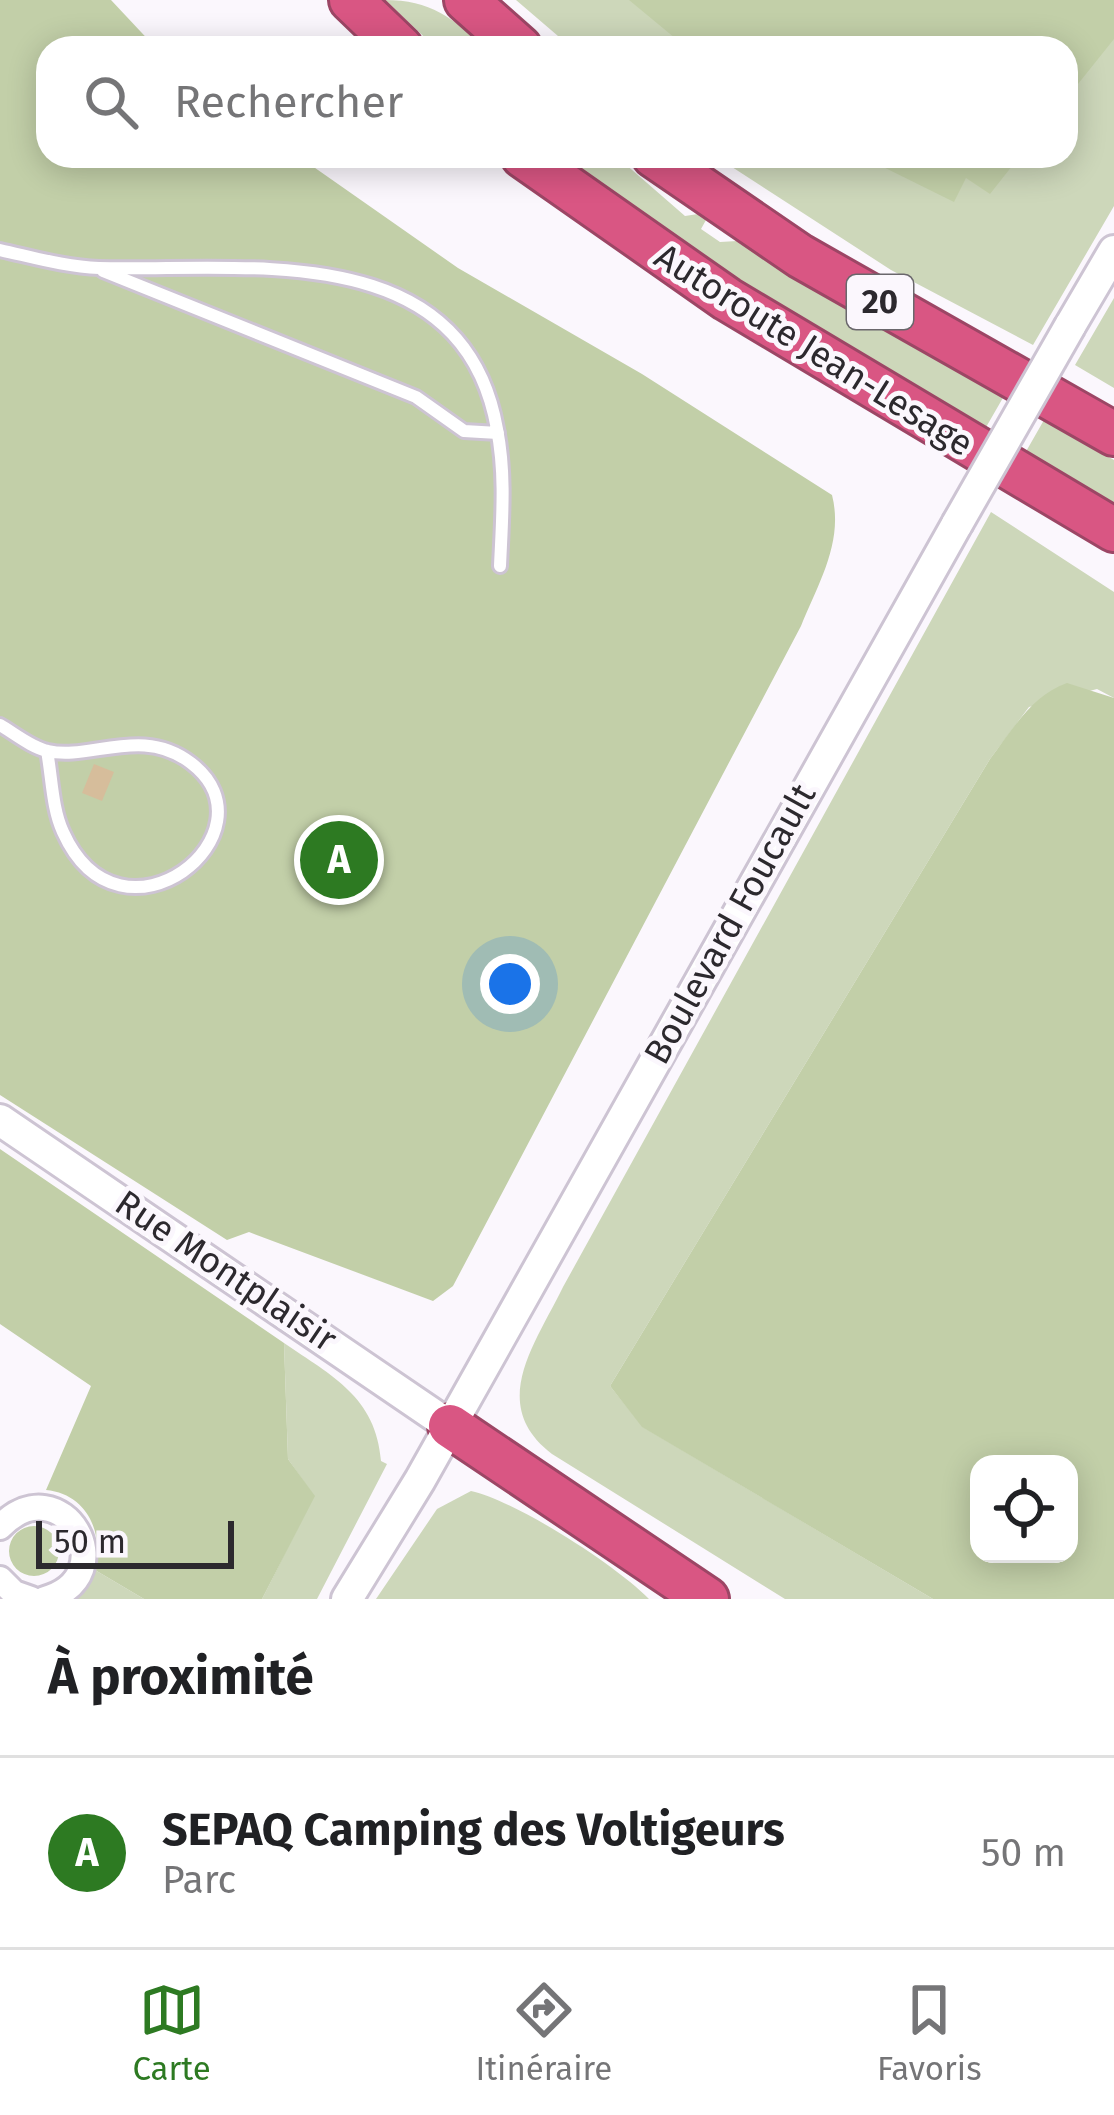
<!DOCTYPE html>
<html lang="fr">
<head>
<meta charset="utf-8">
<style>
  body { margin:0; font-family:"Fira Sans",sans-serif; background:#f6f6f6; color:#202124 }
  .controls { position:absolute; right:36px; bottom:36px; display:grid; overflow:hidden; border-radius:24px; box-shadow:0 6px 30px #0003 }
  .controls button { width:108px; height:108px; display:grid; place-items:center; padding:0; border:0; border-bottom:3px solid #e0e0e0; background:#fff; color:#202124; font:60px sans-serif }
  .scale { position:absolute; left:36px; bottom:30px; width:198px; box-sizing:border-box; padding-left:12px; border:6px solid #2c292e; border-top:0; font-size:33px; line-height:42px; white-space:nowrap; color:#2c292e; -webkit-text-stroke:9px #fbf7fd; paint-order:stroke }
  .you { position:absolute; left:510px; top:984px; width:42px; height:42px; margin:-30px; border:9px solid #fff; border-radius:50%; background:#1a73e8; box-shadow:0 0 0 18px #1a73e833 }
  .badge { display:grid; place-items:center; width:78px; height:78px; border-radius:50%; background:#2d7a22; color:#fff; font-size:39px; font-weight:700 }
  .pin { position:absolute; translate:-50% -50%; border:6px solid #fff; box-shadow:0 3px 12px #0006 }
  .list { margin:0; padding:0; list-style:none }
  h2 { display:flex; justify-content:space-between; align-items:center; height:156px; margin:0; padding:0 48px; font-size:51px }
  h2 small { font-size:39px; font-weight:400; color:#757577 }
  .list li { display:grid; grid-template-columns:78px 1fr auto; gap:36px; align-items:center; box-sizing:border-box; height:192px; padding:0 48px; border-top:3px solid #e0e0e0 }
  .list b { display:block; font-size:45px; white-space:nowrap }
  .list p { margin:0; font-size:39px; white-space:nowrap; color:#757577 }
  .list em { font-size:39px; font-style:normal; color:#757577 }
  .icon { flex:none; width:66px; height:66px; fill:none; stroke:currentColor; stroke-width:2; stroke-linecap:round; stroke-linejoin:round }
  .map { position:relative; flex:none; width:1114px; height:1599px; overflow:hidden }
  .search { position:absolute; background:#fff; box-shadow:0 6px 30px #0003; left:36px; right:36px; top:36px; height:132px; display:flex; align-items:center; gap:30px; box-sizing:border-box; padding:0 42px; border-radius:36px; color:#757577; font-size:45px }
  .sheet { height:348px; background:#fff }
  nav { display:flex; justify-content:space-around; align-items:center; box-sizing:border-box; height:168px; border-top:3px solid #e0e0e0; background:#fff; font-size:33px; color:#757577 }
  nav a { display:grid; justify-items:center; gap:6px }
  nav .on { color:#2d7a22 }
  .map>svg:first-child { display:block }
</style>
</head>
<body>
<div class="map">
<svg width="1114" height="1599" viewBox="0 0 1114 1599">
  <rect width="100%" height="100%" fill="#fbf7fd"/>
  <path fill="#cdd7ba" d="M385,0C430,0 453,18 486,48H436Z
    M516,0H1114V206L1033,345L891,270L715,156H1066V48H572Z
    M562,156H616L685,216L698,214L706,220L701,229L720,242L737,241L1004,396L985,429L676,243Z
    M1114,298V388L1075,365Z
    M1044,420L1114,460V505L1024,455Z
    M991,512L1114,592V698L1097,689L1029,707L990,759L610,1386L643,1427L933,1599H785L552,1454C488,1405 534,1346 563,1287Z
    M284,1343C332,1376 376,1397 381,1461L387,1464L317,1599H262L314,1496L288,1459Z
    M471,1491C516,1501 616,1565 649,1599H376L437,1509Z
    M95,1570L144,1599H77Z"/>
  <path fill="#c2cfa8" fill-rule="evenodd" d="M0,0H111L156,48H48V156H298L458,268L642,374L832,495C844,542 818,584 801,626L453,1286L433,1301L249,1232L227,1240L0,1095Z
    M629,0H1114V39L1066,99V48H687Z
    M861,156H1020L990,194L966,178L954,202Z
    M1067,683L1114,698V1599H933L642,1427L610,1386L990,759C1013,729 1031,696 1067,683ZM1069,1464V1554H979V1464Z
    M0,1149L284,1343L288,1459L315,1496L262,1599H144L95,1570C104,1534 88,1494 46,1490L91,1386L0,1324Z
    M9 1551a25 25 0 1 1 50 0a25 25 0 1 1-50 0Z"/>
  <path fill="#d6bd9b" d="M94,764L114,772L102,801L82,793Z"/>
  <g fill="none" stroke-linecap="round" stroke-linejoin="round">
    <g stroke="#cdc4d3" stroke-width="18">
      <path id="service" d="M0,250C32,257 66,267 99,268C242,272 463,235 497,429C506,475 502,520 500,566
        M103,271L416,397L464,431L498,433
        M0,725C14,733 32,748 48,751C90,761 142,725 191,763C281,832 121,961 63,832C52,808 52,778 47,751"/>
    </g>
    <g stroke="#cdc4d3" stroke-width="30">
      <path id="minor" d="M0,1527C62,1463 127,1576 45,1599
        M0,1579L14,1593L31,1599"/>
    </g>
    <g stroke="#cdc4d3" stroke-width="36">
      <path id="tertiary" d="M1070,326L1114,251
        M0,1120L450,1426
        M347,1599L420,1480L957,524"/>
    </g>
    <g stroke="#9c4665" stroke-width="48">
      <path id="motorway" d="M351,0L401,48
        M466,0L520,48
        M523,156L727,299L1114,530
        M654,156L800,256L1114,434
        M450,1426L707,1599"/>
    </g>
    <use href="#service" stroke="#fff" stroke-width="12"/>
    <use href="#minor" stroke="#fff" stroke-width="24"/>
    <use href="#tertiary" stroke="#fff" stroke-width="30"/>
    <use href="#motorway" stroke="#d95683" stroke-width="42"/>
    <g stroke="#cdc4d3" stroke-width="36" stroke-linecap="butt">
      <path id="tertiary-bridge" d="M957,524L1070,326"/>
    </g>
    <use href="#tertiary-bridge" stroke="#fff" stroke-width="30"/>
  </g>
  <g text-anchor="middle" dominant-baseline="central" stroke-width="10" stroke-linejoin="round" paint-order="stroke">
    <rect fill="#fbf7fd" stroke="#6a676c" stroke-width="3" x="847" y="275" width="66" height="54" rx="9"/>
    <g font-size="33" font-weight="bold" fill="#2c292e">
      <text x="880" y="302">20</text>
    </g>
    <g font-size="36" fill="#2c292e" stroke="#fbf7fd">
      <text transform="translate(814 350) rotate(32)">Autoroute Jean-Lesage</text>
      <text transform="translate(730 924) rotate(-61)">Boulevard Foucault</text>
      <text transform="translate(226 1271) rotate(34)">Rue Montplaisir</text>
    </g>
  </g>
</svg>
<div class="controls">
<button><svg class="icon" aria-label="locate" viewBox="0 0 24 24"><circle cx="12" cy="12" r="6"/><path d="M12 2v4M12 18v4M2 12h4M18 12h4"/></svg></button>
</div>
<div class="scale">50 m</div>
<div class="you"></div>
<div class="pin badge" style="left:339px;top:860px">A</div>
<div class="search"><svg class="icon" aria-label="search" viewBox="0 0 24 24"><circle cx="10" cy="10" r="6"/><path d="M15 15l6 6"/></svg>Rechercher</div>
</div>
<section class="sheet">
<h2>À proximité<small></small></h2>
<ul class="list">
<li><span class="badge">A</span><div><b>SEPAQ Camping des Voltigeurs</b><p>Parc</p></div><em>50 m</em></li>
</ul>
</section>
<nav>
<a class="on"><svg class="icon" aria-label="map" viewBox="0 0 24 24"><path d="M3 6l6-2 6 2 6-2v14l-6 2-6-2-6 2zM9 4v14M15 6v14"/></svg>Carte</a>
<a><svg class="icon" aria-label="directions" viewBox="0 0 24 24"><path d="M12 3l9 9-9 9-9-9zM9 14v-3h6M13 9l2 2-2 2"/></svg>Itinéraire</a>
<a><svg class="icon" aria-label="saved" viewBox="0 0 24 24"><path d="M7 4h10v16l-5-4-5 4z"/></svg>Favoris</a>
</nav>
</body>
</html>
